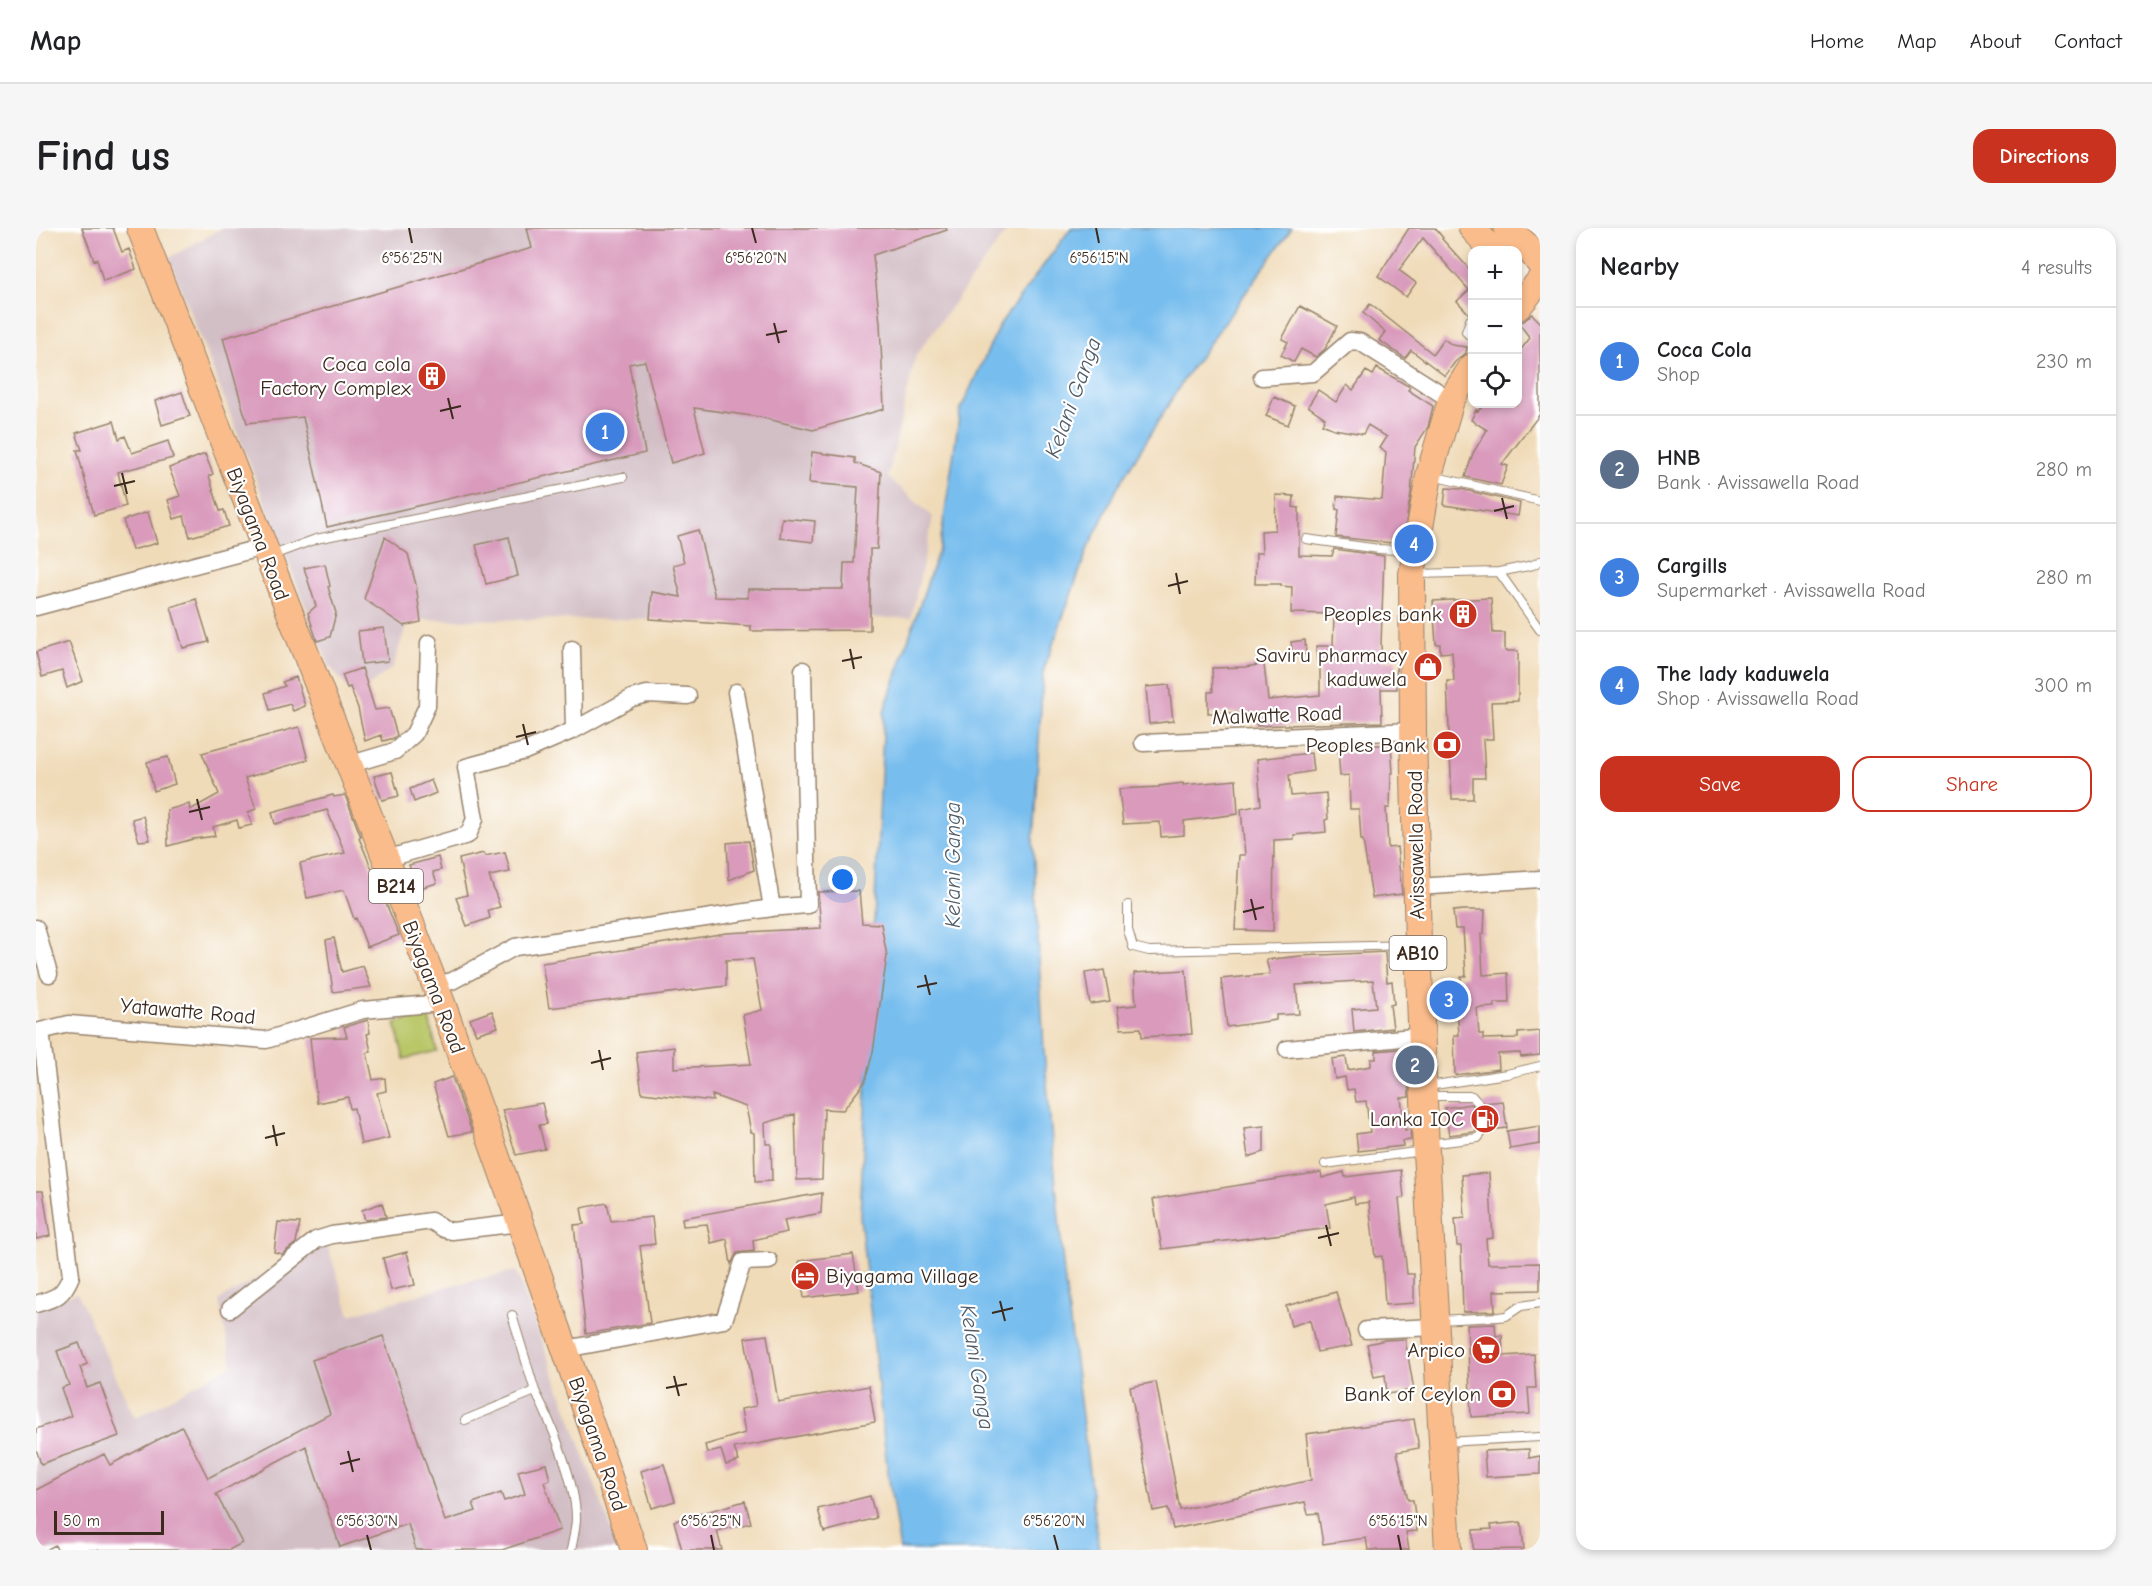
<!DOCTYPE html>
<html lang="en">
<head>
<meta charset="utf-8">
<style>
  body { margin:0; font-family:"Comic Neue",sans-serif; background:#f6f6f6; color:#202124 }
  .controls { position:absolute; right:18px; top:18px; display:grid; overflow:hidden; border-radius:12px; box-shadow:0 3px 9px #0003 }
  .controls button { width:54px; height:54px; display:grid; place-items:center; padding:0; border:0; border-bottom:2px solid #e0e0e0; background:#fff; color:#202124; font:30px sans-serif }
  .scale { position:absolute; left:18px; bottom:15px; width:110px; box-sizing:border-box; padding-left:6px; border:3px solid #3b2a1e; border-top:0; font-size:16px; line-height:21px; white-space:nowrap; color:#3b2a1e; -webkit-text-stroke:4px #fff; paint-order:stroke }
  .you { position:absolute; left:807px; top:652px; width:21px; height:21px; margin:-15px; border:4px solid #fff; border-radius:50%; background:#1a73e8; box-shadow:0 0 0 9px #1a73e833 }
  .badge { display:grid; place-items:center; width:39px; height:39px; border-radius:50%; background:#c8321e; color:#fff; font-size:20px; font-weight:700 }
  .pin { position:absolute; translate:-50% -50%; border:3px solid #fff; box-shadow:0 2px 6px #0006 }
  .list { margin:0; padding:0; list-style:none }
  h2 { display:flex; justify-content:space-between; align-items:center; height:78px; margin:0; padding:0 24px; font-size:26px }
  h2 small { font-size:20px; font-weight:400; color:#757577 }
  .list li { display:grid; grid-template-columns:39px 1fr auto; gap:18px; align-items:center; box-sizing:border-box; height:108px; padding:0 24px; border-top:2px solid #e0e0e0 }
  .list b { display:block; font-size:22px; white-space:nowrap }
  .list p { margin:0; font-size:20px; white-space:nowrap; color:#757577 }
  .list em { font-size:20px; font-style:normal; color:#757577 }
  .actions { display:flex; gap:12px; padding:18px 24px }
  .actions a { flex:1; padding:14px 0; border:2px solid #c8321e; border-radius:18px; text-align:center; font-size:21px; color:#c8321e }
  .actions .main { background:#c8321e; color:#fff }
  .icon { flex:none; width:33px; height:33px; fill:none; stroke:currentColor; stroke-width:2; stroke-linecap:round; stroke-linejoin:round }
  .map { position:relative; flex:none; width:1504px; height:1322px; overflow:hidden; border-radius:18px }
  header { display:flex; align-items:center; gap:36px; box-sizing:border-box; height:84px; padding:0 30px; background:#fff; border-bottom:2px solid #e0e0e0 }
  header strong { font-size:28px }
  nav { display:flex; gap:33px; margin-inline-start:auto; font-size:21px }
  .intro { display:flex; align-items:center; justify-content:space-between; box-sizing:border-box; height:144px; padding:0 36px }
  h1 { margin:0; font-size:42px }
  .button { padding:15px 27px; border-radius:18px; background:#c8321e; color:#fff; font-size:21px; font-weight:700 }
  main { display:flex; gap:36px; padding:0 36px }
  aside { flex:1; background:#fff; border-radius:18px; box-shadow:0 3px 9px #0003 }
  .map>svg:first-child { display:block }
</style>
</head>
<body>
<header>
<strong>Map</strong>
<nav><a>Home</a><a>Map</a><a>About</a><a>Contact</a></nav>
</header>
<div class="intro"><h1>Find us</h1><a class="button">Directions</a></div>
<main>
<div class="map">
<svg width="1504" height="1322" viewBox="0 0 1504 1322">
  <rect width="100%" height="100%" fill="#fff"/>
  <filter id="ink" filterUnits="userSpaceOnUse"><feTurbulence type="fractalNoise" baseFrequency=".0167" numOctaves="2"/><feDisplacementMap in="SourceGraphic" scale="12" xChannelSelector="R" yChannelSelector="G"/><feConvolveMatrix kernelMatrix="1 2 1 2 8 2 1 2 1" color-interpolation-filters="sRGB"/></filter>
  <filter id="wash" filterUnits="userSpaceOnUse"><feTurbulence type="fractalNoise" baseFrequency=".008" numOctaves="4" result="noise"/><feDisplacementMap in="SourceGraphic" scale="24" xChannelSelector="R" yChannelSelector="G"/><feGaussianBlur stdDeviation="1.35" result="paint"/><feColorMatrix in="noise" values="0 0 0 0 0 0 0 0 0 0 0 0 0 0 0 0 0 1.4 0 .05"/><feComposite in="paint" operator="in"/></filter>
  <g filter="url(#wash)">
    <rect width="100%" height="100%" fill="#f0dbb9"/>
    <path fill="#d2bec5" d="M186,0H973L880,127L852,249L897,289L875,390L372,392L357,439L318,469L293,437L133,30Z
      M291,1016L314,1087L412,1058L480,1043L583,1322H0V1079L41,1065L99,1190L196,1137L183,1072L272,1022Z"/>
    <path fill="#bac769" stroke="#7a7844" stroke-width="1.5" d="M392,787L401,823L368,831L359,795Z"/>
    <path fill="#77bdee" stroke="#597486" stroke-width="1.5" d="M1035,0H1256L1150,148L1083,257L1052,320L1007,444L997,616L1008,823L1028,1047L1063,1322H864L851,1239L824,988L848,484L904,317L924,183L964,96Z"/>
    <g id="blocks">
      <path fill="#d99abc" d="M46,0H77L86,24L93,21L100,41L67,53L61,31L58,32Z
        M491,0H910L911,2L837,27L844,95L848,181L777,202L723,189L658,180L669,225L635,235L609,133L593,136L609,225L291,299L267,189L211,195L187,110L496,20Z
        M1373,0H1399L1407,10L1406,11L1437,45V86H1433L1421,73L1433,62L1387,10L1363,42L1380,55L1370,69L1342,48Z
        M1334,76L1397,126L1408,111L1416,117L1431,119L1430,125L1419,134L1409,148L1375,122L1369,130L1343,112L1349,104L1327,85Z
        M1264,78L1301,98L1289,121L1280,129L1265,121L1258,134L1245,127L1252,114L1246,111Z
        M1496,86L1504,94V186L1466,236L1472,238L1465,257L1429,249L1437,225L1451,202L1435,192L1440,182L1442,183L1449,176H1482V125L1485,126L1483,124L1494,110L1482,94L1488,93Z
        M1341,140L1374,159L1372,162L1397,178L1392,199L1379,219L1375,265L1366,316L1300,309L1303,282L1300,281L1301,268L1346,272L1350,224L1344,220L1351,209L1332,197L1327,206L1298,201L1286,196L1289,190L1272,178L1282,162L1300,174L1311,157L1317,162L1330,143L1337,147Z
        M146,164L154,188L126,197L119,173Z
        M1238,169L1259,178L1252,197L1230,188Z
        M78,193L83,211L89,208L96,225L132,213L137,230L82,244L90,278L58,287L41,222H46L40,205Z
        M776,224L819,230V235L845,244L841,321H834V402L715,403V398L614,391L616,364L645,369L637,337L648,334L641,308L662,302L679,369L712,370V361H807L808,335H818L822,259L773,255Z
        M169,226L177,246L173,248L184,283L188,282L193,298L154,309L148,288L138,291L132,272L144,268L133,240Z
        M1410,260L1425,261L1484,275L1482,288L1408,277Z
        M1240,267L1258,268L1257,279L1263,280V327L1296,328L1298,321L1348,328L1345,417L1346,433L1360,432L1361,461H1345L1346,494L1221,498L1220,490H1214V485H1172V464H1177L1176,440L1209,439L1228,436L1232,472L1284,467V433H1281L1280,418H1297L1298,386L1255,385L1256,359L1245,358V356H1219L1220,325H1226L1225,303L1239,302Z
        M112,284L121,315L96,322L87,292Z
        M746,290L779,293L777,314L744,310Z
        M349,309L372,326L380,357L385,394L368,398L328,371Z
        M473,309L482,348L450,356L440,317Z
        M289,336L294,358L292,359L300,385L294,409L281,413L272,385L280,378L268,340Z
        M1455,370L1457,405H1469V423H1482V473L1455,474L1457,511H1447L1449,550H1437V571H1416L1411,453H1418L1416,424L1404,425V416H1400L1397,373Z
        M160,371L173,414L147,420L135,379Z
        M348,400L352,433L326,436L322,403Z
        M1269,412L1270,426L1257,428L1255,414Z
        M33,414L47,453L31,460L26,443L6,449L0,424Z
        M326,440L339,482L353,480L361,507L358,510L347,513L345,507L329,513L322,480L314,459L311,460L306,447Z
        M260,449L269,478L257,483L254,476L234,482L229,465L249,458L246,454Z
        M1133,457L1137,493L1113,496L1110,459Z
        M263,499L272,532L209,550L220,581L212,584L216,597L203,600L201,592L177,599L179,608L157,611L132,618L131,582L153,576L154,582L183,566L166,525Z
        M1355,516L1357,545H1355L1354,580H1350L1352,620L1361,619L1366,666L1336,670L1327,612H1325L1323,581H1314L1313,547L1304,548L1302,520Z
        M1275,525L1277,543L1253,547L1255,568L1290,565L1292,591L1289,592L1290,604L1258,607V611L1238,612L1237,703L1199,702L1203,627H1209L1205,581L1225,577L1221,531Z
        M132,529L139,556L118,563L111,534Z
        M356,544L363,568L346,572L338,548Z
        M395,552L400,565L378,574L374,561Z
        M1200,552L1202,586L1148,593V607L1125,609L1124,594L1087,596L1083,561L1123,559V558L1147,555V557Z
        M297,567L298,569L309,567L325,609L323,610L363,707L331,719L320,690L318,691L308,662L271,670L264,635L309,625L291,582L239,596L236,584Z
        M107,588L114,612L103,613L96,591Z
        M713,613L718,642L693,652L691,615Z
        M469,624L474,644L453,648L464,679L452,682L454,690L431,698L420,670L431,667L423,631L448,625L449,628Z
        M402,629L405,642L397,644L401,655L381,661L373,637Z
        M823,663L826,695L845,696L851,728L837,824L829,854L807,882L788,881L786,951L761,952L759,886L729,895L730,916H735L736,953L719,954L718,905L715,904L710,879L676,867L677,873L606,865L600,824L638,819V840L715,836L707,787L726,782L717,731L690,732V758L513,780L506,735L690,705L785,700L782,664Z
        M1428,682H1449L1448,706H1445L1447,747L1472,745L1473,775H1458L1459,779L1441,780L1443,806H1447V811L1482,810V805L1504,803V827L1485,829L1484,825L1462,826L1463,841L1419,847L1418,807H1423L1420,766H1426L1425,748H1430L1427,701H1419L1417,683Z
        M298,710L306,744L327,738L335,759L297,764L290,712Z
        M1349,724L1351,754L1356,753L1358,776L1354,777L1357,800L1318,804L1316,781L1340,779L1337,752L1260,757L1263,786L1240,787V792L1191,799L1185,751L1234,746L1230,732L1264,728Z
        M1068,742L1074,773L1054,776L1049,745Z
        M1150,742L1156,806L1106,809L1105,800L1085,801L1081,779L1100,777L1098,745Z
        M456,783L462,799L440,806L434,791Z
        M332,792L334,805L331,806L335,823L331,825L337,852L349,850L350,863L341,865L353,910L325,916L318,880L314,881L312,869L281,875L274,810L311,809L308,799Z
        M1363,821V826H1371L1373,869L1365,870L1369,902L1374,901L1375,912L1366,913L1367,918L1322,923L1320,906L1334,904L1330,873L1320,874L1318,861L1311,862L1309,849L1299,851L1296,831L1310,829L1312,842L1335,838V831H1340V823Z
        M416,849L436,904L413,908L397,856Z
        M1467,873L1471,900L1453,902L1451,898L1447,897L1438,904L1413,907L1409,880L1435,876L1443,881L1447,879L1448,875Z
        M506,875L511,896L503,897L509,921L480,927L466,882Z
        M1228,898V924L1212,929L1208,900Z
        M1504,898V916L1474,921L1471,903Z
        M1365,942L1368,970L1363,971L1371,1046H1378V1075L1349,1077L1346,1028L1339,1029L1333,974L1319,976L1318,969L1290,976L1294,1000L1126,1021L1117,971L1285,944L1286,950L1308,944L1309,949Z
        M1453,945L1457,1010L1450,1011L1452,1036L1504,1035V1062L1458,1063L1459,1083L1427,1084L1425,1018H1421L1419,991L1429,990L1426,947Z
        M0,963H7L14,1008L0,1011Z
        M786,965L785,985L748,992L751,1004L717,1012L718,1023L701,1025L695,1036L691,1011L675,1015L671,996L647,998L646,990Z
        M346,975L350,989L329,992L326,982Z
        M571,975L575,993L616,989L619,1016L604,1018L614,1095L550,1106L538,997L548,996L545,980Z
        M242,994L264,995L260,1015L246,1026L238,1024Z
        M371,1024L379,1057L355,1062L347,1030Z
        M817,1026L823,1063L768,1070L763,1033Z
        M1300,1064L1316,1118L1281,1124L1274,1092L1255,1098L1250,1078Z
        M1459,1096L1460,1108L1466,1107L1467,1128L1498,1126L1500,1160H1492L1494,1186L1435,1189L1431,1097Z
        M731,1107L742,1174L833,1158L839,1194L698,1220L703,1233L690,1237L685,1222L671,1225L669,1217L709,1205L705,1181L720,1178L709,1110Z
        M347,1108L409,1293L440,1283L437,1275L465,1265L468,1273L489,1266L482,1243L510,1236L514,1252L508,1254L524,1302L466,1322H380L372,1296L304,1319L270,1218L180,1266L206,1315L193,1322H21L19,1317L10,1322H0V1262L68,1226L74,1237L146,1199L172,1250L294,1186L276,1132Z
        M1369,1111L1378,1162L1351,1166L1349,1147L1338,1149L1331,1116L1349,1112Z
        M43,1115L51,1136L44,1139L51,1160L64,1155L83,1208L5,1236L0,1221V1201L35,1188L25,1160L33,1157L21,1123Z
        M1120,1154L1144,1282L1275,1252L1270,1206L1378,1191L1383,1220L1361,1224L1372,1272H1377L1381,1303L1370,1304L1373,1322H1332L1330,1310L1287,1316L1282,1285L1272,1286L1269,1274L1137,1301L1132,1280L1117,1283L1094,1159Z
        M1493,1221V1230L1504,1228V1246L1450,1249L1448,1223Z
        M628,1236L639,1273L616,1280L605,1243Z
        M834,1268L840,1290L788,1304L782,1281Z
        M709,1273L715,1295L681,1303L686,1322H646L638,1293Z
        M1485,1294L1488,1321L1437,1322V1302L1456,1301L1455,1297Z"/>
    </g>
  </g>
  <g filter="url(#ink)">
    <use href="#blocks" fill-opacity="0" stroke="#96826c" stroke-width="1.5"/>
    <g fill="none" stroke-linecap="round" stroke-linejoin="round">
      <g stroke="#96826c" stroke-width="10">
        <path id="service" d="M1434,92L1430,104L1436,110
          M1396,248L1504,273
          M1270,311L1343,321L1376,323
          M234,328L280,311L587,249
          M1463,344L1497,337L1504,333
          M1378,346L1463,344L1504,402
          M1092,677V702L1097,719L1113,723L1378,717
          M1392,858L1471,846L1504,838
          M1392,868H1436L1442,875
          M1391,916L1442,910L1447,903
          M1289,936L1387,923
          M476,1087L499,1163
          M1401,1092L1462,1089L1470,1088L1485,1078L1504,1075
          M429,1192L499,1163C515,1194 540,1255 540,1290C540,1300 537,1312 535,1322
          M1409,1214L1504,1209"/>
      </g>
      <g stroke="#96826c" stroke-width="19">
        <path id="minor" d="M1226,149L1277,145L1314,113L1324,114L1415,172
          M0,379L227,319
          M536,421L538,502
          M1107,515L1377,503
          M312,537L359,523L378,506L391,478L393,415
          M350,631L432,607L439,591L430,539L489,523L538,502L596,470L611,466L652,468
          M1381,659L1504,651
          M733,680L772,677L767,442
          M0,700L13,746
          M399,757L416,753L479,719L736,680L700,464
          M0,804L33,796L230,812L327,782L406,775
          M1251,821L1387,808
          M0,1076C20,1070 27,1068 35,1048L5,803
          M194,1081L280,1012L296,1007L395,993L408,1001L416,1003L484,995
          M1330,1102L1401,1099
          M529,1121L688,1092L707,1034L733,1033"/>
      </g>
      <g stroke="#96826c" stroke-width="28">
        <path id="primary" d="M104,0L406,775L529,1121L598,1322
          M1436,0L1452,17L1461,22
          M1471,0L1491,18L1504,36
          M1482,79L1504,52
          M1412,1322L1390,923L1382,717L1377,503L1376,346L1393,247L1415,172L1436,139"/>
      </g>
      <use href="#service" stroke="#fff" stroke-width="8"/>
      <use href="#minor" stroke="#fff" stroke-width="16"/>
      <use href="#primary" stroke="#fabc8b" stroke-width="26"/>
    </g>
  </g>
  <path fill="none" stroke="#3b2a1e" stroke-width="2" d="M373,0L376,15M716,0L720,15M1060,0L1063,15M738,95L743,115M730,107L751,103M412,170L417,191M404,183L425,178M86,245L91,266M78,258L99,253M1466,270L1471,291M1458,283L1478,278M1140,345L1144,366M1132,358L1152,353M814,421L818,441M806,433L826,429M487,496L492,517M480,509L500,504M161,571L166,592M153,584L174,579M1215,671L1220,692M1207,684L1228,679M889,747L894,767M881,759L901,755M563,822L567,842M555,835L575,830M237,897L241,918M229,910L249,905M1290,997L1295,1018M1282,1010L1303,1005M964,1073L969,1093M956,1085L977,1080M638,1148L643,1168M630,1160L651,1156M312,1223L317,1244M304,1236L324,1231M331,1307L335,1322M675,1307L678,1322M1018,1307L1022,1322M1362,1307L1365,1322"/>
  <defs>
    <g id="building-disc" transform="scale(1.5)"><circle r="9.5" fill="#c8321e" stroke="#fff"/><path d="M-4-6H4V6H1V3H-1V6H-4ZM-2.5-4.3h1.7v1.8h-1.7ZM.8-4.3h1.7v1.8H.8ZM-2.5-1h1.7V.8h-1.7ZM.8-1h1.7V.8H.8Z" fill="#fff"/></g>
    <g id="shop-disc" transform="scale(1.5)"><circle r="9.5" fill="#c8321e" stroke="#fff"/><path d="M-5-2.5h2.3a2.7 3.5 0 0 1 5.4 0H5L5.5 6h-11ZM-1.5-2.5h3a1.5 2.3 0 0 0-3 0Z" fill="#fff"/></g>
    <g id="bank-disc" transform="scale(1.5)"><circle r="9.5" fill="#c8321e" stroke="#fff"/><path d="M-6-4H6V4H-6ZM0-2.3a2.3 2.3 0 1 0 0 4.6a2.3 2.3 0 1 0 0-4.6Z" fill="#fff"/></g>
    <g id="fuel-disc" transform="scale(1.5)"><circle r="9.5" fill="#c8321e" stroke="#fff"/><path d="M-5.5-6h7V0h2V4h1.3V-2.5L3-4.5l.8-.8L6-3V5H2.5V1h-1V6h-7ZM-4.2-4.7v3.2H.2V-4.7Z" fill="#fff"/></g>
    <g id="hotel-disc" transform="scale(1.5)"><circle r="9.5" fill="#c8321e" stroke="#fff"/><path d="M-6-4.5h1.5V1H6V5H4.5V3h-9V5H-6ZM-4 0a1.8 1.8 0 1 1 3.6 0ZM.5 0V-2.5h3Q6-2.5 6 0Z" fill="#fff"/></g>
    <g id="supermarket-disc" transform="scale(1.5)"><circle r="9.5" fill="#c8321e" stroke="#fff"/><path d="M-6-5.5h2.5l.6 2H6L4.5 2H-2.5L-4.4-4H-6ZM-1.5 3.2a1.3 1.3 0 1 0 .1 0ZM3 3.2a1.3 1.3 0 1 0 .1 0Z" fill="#fff"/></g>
  </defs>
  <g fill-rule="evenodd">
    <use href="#building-disc" x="396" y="148"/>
    <use href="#building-disc" x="1427" y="386"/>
    <use href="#shop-disc" x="1392" y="439"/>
    <use href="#bank-disc" x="1411" y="517"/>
    <use href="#fuel-disc" x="1449" y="891"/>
    <use href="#hotel-disc" x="769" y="1048"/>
    <use href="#supermarket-disc" x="1450" y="1122"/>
    <use href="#bank-disc" x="1466" y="1166"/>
  </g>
  <g text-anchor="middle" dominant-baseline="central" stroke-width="4.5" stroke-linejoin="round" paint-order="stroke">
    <g fill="#fff" stroke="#766a62" stroke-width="1.5">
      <rect x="333" y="641" width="54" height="34" rx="4.5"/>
      <rect x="1353.5" y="708" width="57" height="34" rx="4.5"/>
    </g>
    <g font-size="20" font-weight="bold" fill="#3b2a1e">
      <text x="360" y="658">B214</text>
      <text x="1382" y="725">AB10</text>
    </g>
    <g font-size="21" fill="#3b2a1e" stroke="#fff" text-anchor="end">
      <text x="375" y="136">Coca cola<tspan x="375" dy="24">Factory Complex</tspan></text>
      <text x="1406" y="386">Peoples bank</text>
      <text x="1371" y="427">Saviru pharmacy<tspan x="1371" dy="24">kaduwela</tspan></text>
      <text x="1390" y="517">Peoples Bank</text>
      <text x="1428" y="891">Lanka IOC</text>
      <text x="790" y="1048" text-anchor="start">Biyagama Village</text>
      <text x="1429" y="1122">Arpico</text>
      <text x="1445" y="1166">Bank of Ceylon</text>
    </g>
    <g font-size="21" fill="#3b2a1e" stroke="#fff">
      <text transform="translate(222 306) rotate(69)">Biyagama Road</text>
      <text transform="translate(1241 487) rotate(-2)">Malwatte Road</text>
      <text transform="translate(1380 617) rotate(-91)">Avissawella Road</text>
      <text transform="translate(398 759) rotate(69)">Biyagama Road</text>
      <text transform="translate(152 783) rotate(5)">Yatawatte Road</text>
      <text transform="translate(562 1216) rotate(71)">Biyagama Road</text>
    </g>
    <g font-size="22" font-style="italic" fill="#505d67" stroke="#fff">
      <text transform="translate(1037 170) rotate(-70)">Kelani Ganga</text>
      <text transform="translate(917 637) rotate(-90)">Kelani Ganga</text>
      <text transform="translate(941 1139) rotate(81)">Kelani Ganga</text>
    </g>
  </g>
  <g font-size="15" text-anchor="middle" fill="#3b2a1e" stroke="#fff" stroke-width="4.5" stroke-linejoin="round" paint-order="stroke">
    <text x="376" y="35">6°56'25"N</text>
    <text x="720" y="35">6°56'20"N</text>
    <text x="1063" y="35">6°56'15"N</text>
    <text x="331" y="1298">6°56'30"N</text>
    <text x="675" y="1298">6°56'25"N</text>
    <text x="1018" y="1298">6°56'20"N</text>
    <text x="1362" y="1298">6°56'15"N</text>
  </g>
</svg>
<div class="controls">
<button>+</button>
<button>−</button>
<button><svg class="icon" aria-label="locate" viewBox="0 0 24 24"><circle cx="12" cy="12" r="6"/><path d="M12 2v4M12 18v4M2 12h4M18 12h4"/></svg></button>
</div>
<div class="scale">50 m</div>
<div class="you"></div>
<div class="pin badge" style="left:569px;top:204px;background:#3f7fe0">1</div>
<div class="pin badge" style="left:1379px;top:837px;background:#5c6f8a">2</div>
<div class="pin badge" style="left:1413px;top:772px;background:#3f7fe0">3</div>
<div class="pin badge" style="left:1378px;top:316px;background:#3f7fe0">4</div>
</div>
<aside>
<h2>Nearby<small>4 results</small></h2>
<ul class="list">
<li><span class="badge" style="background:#3f7fe0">1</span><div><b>Coca Cola</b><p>Shop</p></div><em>230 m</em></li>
<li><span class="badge" style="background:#5c6f8a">2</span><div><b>HNB</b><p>Bank · Avissawella Road</p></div><em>280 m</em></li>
<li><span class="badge" style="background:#3f7fe0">3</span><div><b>Cargills</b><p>Supermarket · Avissawella Road</p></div><em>280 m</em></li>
<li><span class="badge" style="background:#3f7fe0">4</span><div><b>The lady kaduwela</b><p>Shop · Avissawella Road</p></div><em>300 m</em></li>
</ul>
<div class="actions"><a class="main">Save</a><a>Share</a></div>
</aside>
</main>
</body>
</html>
